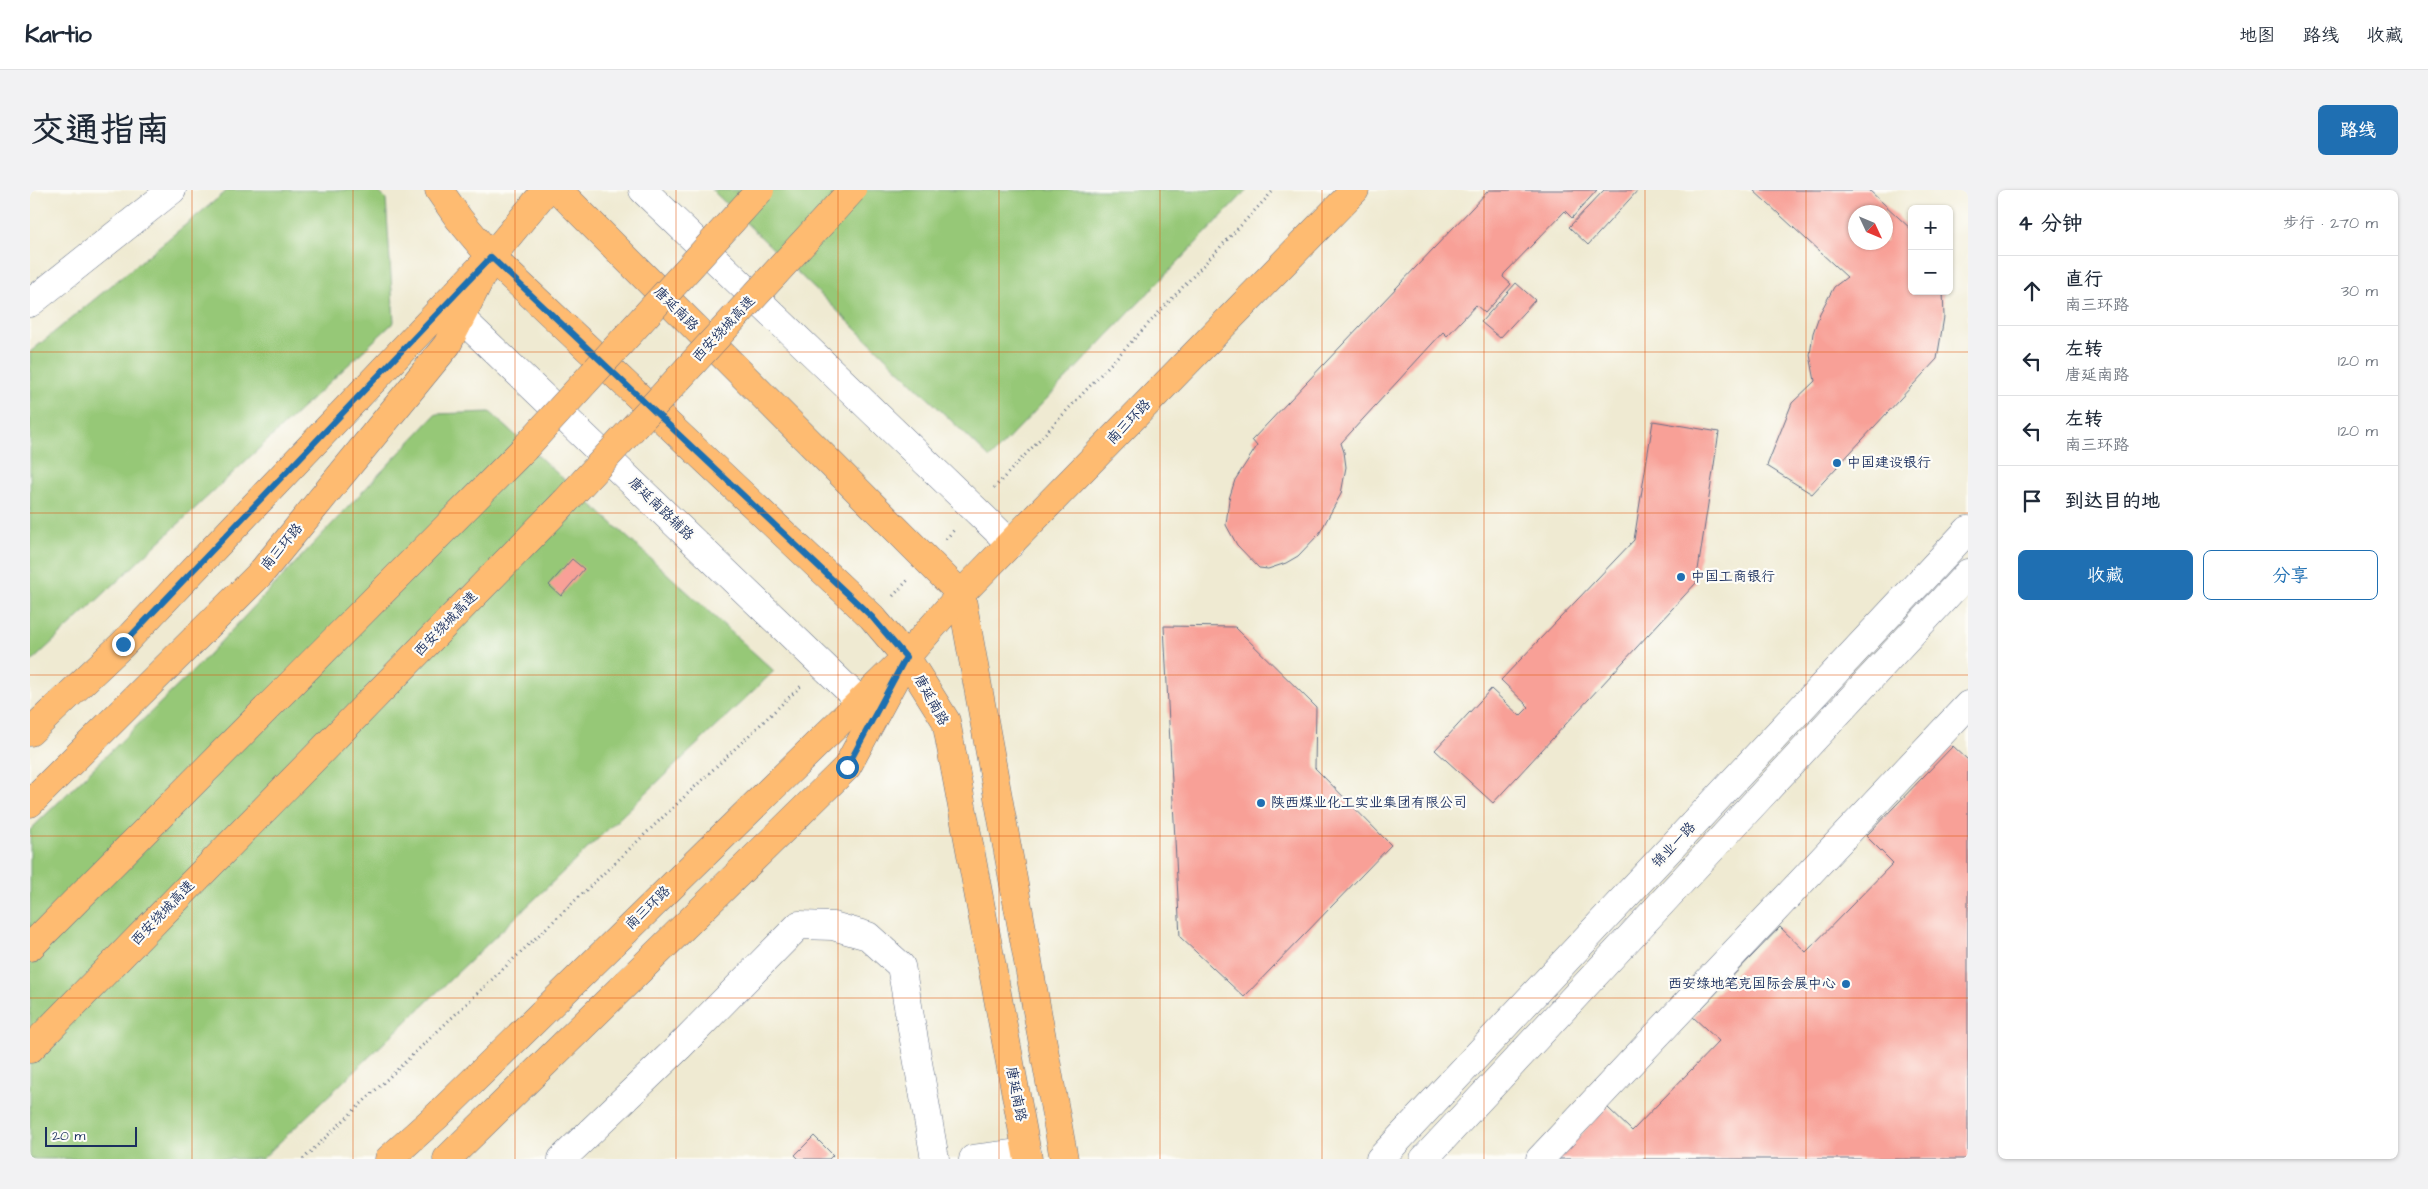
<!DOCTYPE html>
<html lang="zh">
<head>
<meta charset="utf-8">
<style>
  body { margin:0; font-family:"Architects Daughter","LXGW WenKai TC",sans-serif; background:#f2f2f3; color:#1f2937 }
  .controls { position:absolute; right:15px; top:15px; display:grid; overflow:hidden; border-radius:8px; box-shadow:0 1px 4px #0004 }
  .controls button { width:45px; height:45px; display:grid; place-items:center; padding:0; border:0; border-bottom:1px solid #e0e1e3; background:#fff; color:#1f2937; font:25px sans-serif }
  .compass { position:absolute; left:1818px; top:15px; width:45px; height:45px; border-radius:50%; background:#fff; box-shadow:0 1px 4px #0004; rotate:134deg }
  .scale { position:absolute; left:15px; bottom:12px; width:92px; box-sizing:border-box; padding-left:5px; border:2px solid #1b2f5e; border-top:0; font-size:14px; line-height:18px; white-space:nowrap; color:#1b2f5e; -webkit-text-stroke:4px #fdfcf7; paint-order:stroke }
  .stop { position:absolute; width:15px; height:15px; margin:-11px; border:4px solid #1f6fb2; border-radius:50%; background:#fff }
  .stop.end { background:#1f6fb2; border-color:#fff; box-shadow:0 1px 5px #0008 }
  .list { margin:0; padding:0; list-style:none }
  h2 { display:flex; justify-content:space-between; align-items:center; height:65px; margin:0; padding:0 20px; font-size:21px }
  h2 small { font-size:16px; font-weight:400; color:#747a83 }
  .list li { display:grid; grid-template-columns:32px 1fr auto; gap:15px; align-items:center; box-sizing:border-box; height:70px; padding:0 20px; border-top:1px solid #e0e1e3 }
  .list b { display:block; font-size:19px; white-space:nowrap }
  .list p { margin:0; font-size:16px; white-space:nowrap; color:#747a83 }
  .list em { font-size:16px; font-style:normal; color:#747a83 }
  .actions { display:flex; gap:10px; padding:15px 20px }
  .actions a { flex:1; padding:11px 0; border:1px solid #1f6fb2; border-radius:8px; text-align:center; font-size:18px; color:#1f6fb2 }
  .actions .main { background:#1f6fb2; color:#fff }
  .icon { flex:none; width:28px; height:28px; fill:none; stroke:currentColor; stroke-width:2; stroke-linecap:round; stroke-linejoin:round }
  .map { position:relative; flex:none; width:1938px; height:969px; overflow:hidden; border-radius:8px }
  header { display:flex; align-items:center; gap:30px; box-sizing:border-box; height:70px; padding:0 25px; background:#fff; border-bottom:1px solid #e0e1e3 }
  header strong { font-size:24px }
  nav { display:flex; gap:28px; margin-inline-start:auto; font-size:18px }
  .intro { display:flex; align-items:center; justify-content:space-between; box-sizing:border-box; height:120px; padding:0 30px }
  h1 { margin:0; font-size:35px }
  .button { padding:12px 22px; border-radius:8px; background:#1f6fb2; color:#fff; font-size:18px; font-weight:700 }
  main { display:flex; gap:30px; padding:0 30px }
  aside { flex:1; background:#fff; border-radius:8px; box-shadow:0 1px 4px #0004 }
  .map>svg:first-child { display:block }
</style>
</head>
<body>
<header>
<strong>Kartio</strong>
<nav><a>地图</a><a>路线</a><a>收藏</a></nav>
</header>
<div class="intro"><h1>交通指南</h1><a class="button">路线</a></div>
<main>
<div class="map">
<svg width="1938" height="969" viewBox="0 0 1938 969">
  <rect width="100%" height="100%" fill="#fdfcf7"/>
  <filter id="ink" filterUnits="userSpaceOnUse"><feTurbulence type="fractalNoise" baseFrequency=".02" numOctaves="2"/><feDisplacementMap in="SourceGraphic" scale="10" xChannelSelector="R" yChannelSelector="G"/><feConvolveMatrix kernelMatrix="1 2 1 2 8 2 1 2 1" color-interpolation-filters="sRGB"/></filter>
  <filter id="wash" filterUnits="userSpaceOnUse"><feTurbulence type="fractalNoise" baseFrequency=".0096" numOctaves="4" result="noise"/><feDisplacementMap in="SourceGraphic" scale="20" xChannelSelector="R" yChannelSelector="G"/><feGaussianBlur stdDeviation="1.12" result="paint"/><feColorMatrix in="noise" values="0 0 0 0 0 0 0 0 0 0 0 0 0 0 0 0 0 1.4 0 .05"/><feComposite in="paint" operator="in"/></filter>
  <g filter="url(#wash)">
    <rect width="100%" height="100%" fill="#efead2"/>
    <path fill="#96c877" stroke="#587c6a" d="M198,0H347L356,9L364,132L0,473V162Z
      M682,0H1217L960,268Z
      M460,222L744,481L232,969H0V640L165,479L406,224Z"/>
    <g id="blocks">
      <path fill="#f8a097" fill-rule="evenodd" d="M1459,0H1567L1542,28L1535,21L1474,84L1473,87L1481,94L1455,123L1446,115L1417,146L1413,142L1311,253L1314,262L1316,277L1311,304L1289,344L1268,366L1256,373L1238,379L1229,378L1207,355L1196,335L1199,309L1205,290L1227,256L1222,250Z
        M1574,0H1608L1558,55L1539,37Z
        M1723,0H1839L1882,40V101H1913L1914,127L1907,169L1782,304L1737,276L1738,273L1762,213L1785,191L1780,165L1783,143L1790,123L1804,97L1817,87ZM1826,22H1856V52H1826Z
        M1486,93L1505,110L1470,148L1451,132Z
        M1623,231L1689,242L1666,393L1463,613L1405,560L1461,499L1490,526L1499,517L1471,490L1604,350Z
        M542,369L554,379L531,406L519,395Z
        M1134,436L1205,437L1286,517L1285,578L1361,655L1214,807L1150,747Z
        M1923,556L1938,570V969H1527L1577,917L1602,941L1689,851L1663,827L1750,737L1776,762L1863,673L1836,646Z
        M784,946L803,965L799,969H769L765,965Z"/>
    </g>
  </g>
  <g filter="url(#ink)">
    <use href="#blocks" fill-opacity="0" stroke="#657087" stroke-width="1"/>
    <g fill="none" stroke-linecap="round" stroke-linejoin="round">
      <g stroke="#657087" stroke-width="29">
        <path id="minor" d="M613,0L981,354
          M0,113L142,0
          M431,128L830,511
          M532,969L649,857L769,735L803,736L838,746L871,776L905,969
          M943,969L997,962
          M1350,969L1938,340
          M1394,969L1938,383
          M1510,969L1938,515"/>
      </g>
      <g stroke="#657087" stroke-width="29">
        <path id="major" d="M409,0L429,29L461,67L842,427L876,467L916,531L998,969
          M528,0L931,404L1034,969
          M0,542L93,454L453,75
          M417,969L817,577L872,475"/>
      </g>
      <g stroke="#657087" stroke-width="29">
        <path id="highway" d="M0,613L230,384L417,155L461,67L516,0
          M0,757L494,259
          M0,859L535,312
          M359,969L408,925L876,467L931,404L1325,0"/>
      </g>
      <path stroke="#657087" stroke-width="3" stroke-dasharray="1 4" stroke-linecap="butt" d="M964,298L1244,0
        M916,349L925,339
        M863,406L878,390
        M273,969L771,496"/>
      <use href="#minor" stroke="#fff" stroke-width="28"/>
      <use href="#major" stroke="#febb71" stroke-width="28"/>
      <use href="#highway" stroke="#febb71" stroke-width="28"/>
      <g stroke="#657087" stroke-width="29" stroke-linecap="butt">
        <path id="highway-bridge" d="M494,259L730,0
          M535,312L822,0"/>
      </g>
      <use href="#highway-bridge" stroke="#febb71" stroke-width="28"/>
    </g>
  </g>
  <g fill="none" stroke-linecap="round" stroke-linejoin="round" filter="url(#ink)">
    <path stroke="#1f6fb2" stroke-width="6" d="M93,454L461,67L842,427L876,467L817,577"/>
  </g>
  <path fill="none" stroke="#de5710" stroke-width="1" stroke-opacity="0.55" d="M162,0V969M323,0V969M485,0V969M646,0V969M808,0V969M969,0V969M1130,0V969M1292,0V969M1454,0V969M1615,0V969M1776,0V969M0,162H1938M0,323H1938M0,485H1938M0,646H1938M0,808H1938"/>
  <g fill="#1f6fb2" stroke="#fdfcf7" stroke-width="2">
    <circle cx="1807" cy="273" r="5"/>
    <circle cx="1651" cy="387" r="5"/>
    <circle cx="1231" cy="613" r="5"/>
    <circle cx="1816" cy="794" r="5"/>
  </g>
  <g text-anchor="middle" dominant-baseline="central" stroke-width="4.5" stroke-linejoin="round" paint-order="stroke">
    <g font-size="14" fill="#1b2f5e" stroke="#fdfcf7">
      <text transform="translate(646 119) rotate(45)">唐延南路</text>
      <text transform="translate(694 139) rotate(-47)">西安绕城高速</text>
      <text transform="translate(1099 232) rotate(-46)">南三环路</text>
      <text transform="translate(631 319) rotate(44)">唐延南路辅路</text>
      <text transform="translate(252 357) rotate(-50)">南三环路</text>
      <text transform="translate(416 434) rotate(-46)">西安绕城高速</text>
      <text transform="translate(901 510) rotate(61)">唐延南路</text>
      <text transform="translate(1644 655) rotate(-47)">锦业一路</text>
      <text transform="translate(618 718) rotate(-44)">南三环路</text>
      <text transform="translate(133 723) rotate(-46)">西安绕城高速</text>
      <text transform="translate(986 904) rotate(79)">唐延南路</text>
    </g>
    <g font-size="14" fill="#1b2f5e" stroke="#fdfcf7" text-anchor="start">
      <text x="1817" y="273">中国建设银行</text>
      <text x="1661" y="387">中国工商银行</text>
      <text x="1241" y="613">陕西煤业化工实业集团有限公司</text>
      <text x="1806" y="794" text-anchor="end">西安绿地笔克国际会展中心</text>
    </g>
  </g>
</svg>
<div class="controls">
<button>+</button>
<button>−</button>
</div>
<svg class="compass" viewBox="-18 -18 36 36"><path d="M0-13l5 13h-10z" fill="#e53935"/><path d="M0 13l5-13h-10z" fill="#747a83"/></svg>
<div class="scale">20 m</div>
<div class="stop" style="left:817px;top:577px"></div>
<div class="stop end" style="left:93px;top:454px"></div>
</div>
<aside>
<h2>4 分钟<small>步行 · 270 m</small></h2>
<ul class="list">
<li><svg class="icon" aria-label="ahead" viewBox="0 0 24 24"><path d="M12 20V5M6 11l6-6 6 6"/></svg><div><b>直行</b><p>南三环路</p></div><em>30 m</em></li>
<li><svg class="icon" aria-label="left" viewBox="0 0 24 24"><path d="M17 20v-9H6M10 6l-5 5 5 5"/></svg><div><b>左转</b><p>唐延南路</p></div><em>120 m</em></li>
<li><svg class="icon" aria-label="left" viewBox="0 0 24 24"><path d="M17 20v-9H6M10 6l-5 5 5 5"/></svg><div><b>左转</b><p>南三环路</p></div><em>120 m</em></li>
<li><svg class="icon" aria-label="arrive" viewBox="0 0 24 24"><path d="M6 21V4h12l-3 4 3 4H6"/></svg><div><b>到达目的地</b></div></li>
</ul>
<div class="actions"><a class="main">收藏</a><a>分享</a></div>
</aside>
</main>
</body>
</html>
